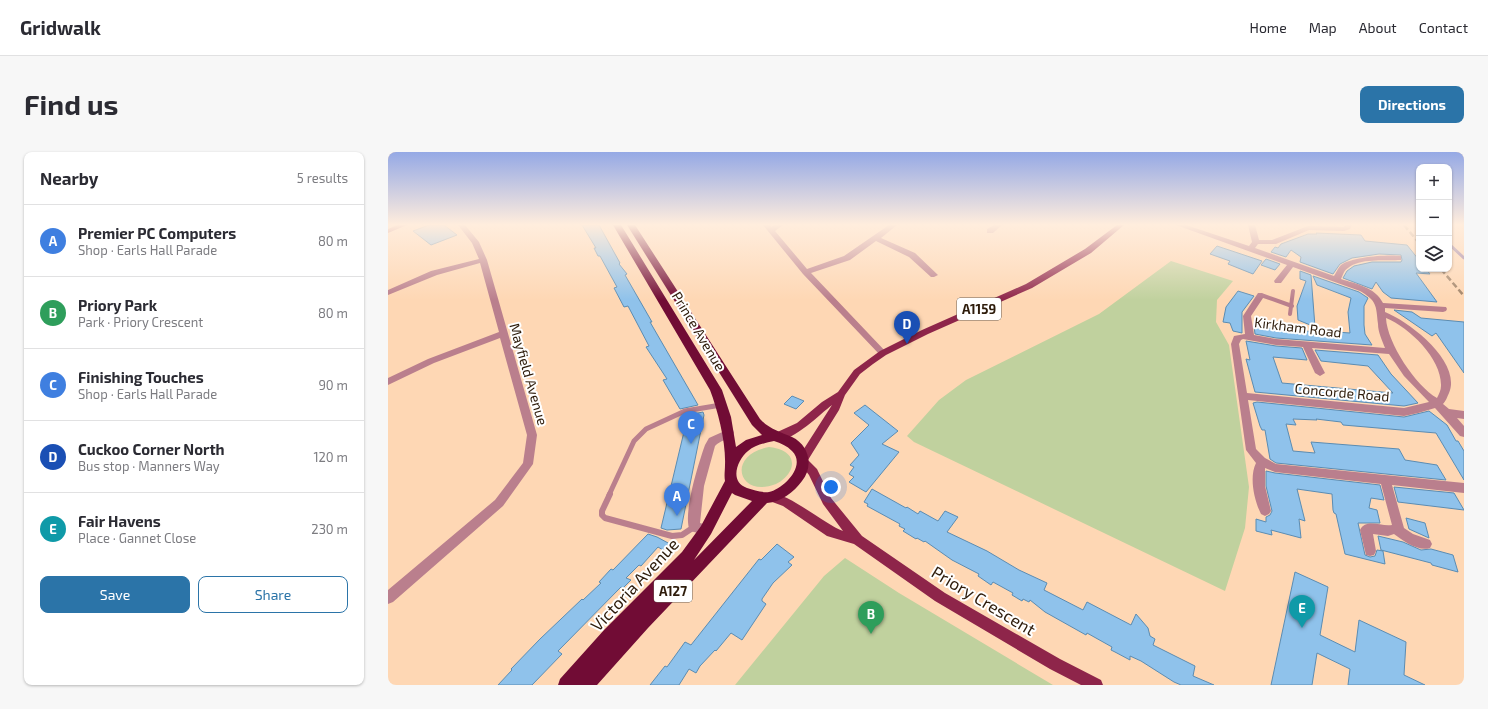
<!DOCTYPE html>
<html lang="en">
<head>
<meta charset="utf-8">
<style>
  body { margin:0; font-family:"Exo 2",sans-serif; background:#f7f7f7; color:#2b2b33 }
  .controls { position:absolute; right:12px; top:12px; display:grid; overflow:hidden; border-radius:8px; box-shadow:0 1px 3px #0004 }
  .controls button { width:36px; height:36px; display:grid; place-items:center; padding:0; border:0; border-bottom:1px solid #e1e1e2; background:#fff; color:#2b2b33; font:20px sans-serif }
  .you { position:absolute; left:443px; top:335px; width:14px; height:14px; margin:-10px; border:3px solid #fff; border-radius:50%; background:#1a73e8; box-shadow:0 0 0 6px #1a73e833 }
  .badge { display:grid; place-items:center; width:26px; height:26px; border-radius:50%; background:#2b74a8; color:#fff; font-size:13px; font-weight:700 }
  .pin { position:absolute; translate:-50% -33px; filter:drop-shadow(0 1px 2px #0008) }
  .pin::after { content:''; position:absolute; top:21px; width:14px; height:12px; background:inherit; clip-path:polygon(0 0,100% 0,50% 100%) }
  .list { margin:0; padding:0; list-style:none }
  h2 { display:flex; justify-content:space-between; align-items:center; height:52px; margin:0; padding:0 16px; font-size:17px }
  h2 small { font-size:13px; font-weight:400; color:#7c7c81 }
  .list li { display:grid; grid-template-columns:26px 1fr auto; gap:12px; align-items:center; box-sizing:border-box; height:72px; padding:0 16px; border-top:1px solid #e1e1e2 }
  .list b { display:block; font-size:15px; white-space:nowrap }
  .list p { margin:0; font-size:13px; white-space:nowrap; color:#7c7c81 }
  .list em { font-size:13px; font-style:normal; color:#7c7c81 }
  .actions { display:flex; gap:8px; padding:12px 16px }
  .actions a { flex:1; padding:9px 0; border:1px solid #2b74a8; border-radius:8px; text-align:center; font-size:14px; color:#2b74a8 }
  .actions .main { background:#2b74a8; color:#fff }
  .icon { flex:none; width:22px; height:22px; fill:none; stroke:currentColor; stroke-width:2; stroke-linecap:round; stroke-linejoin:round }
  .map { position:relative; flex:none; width:1076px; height:533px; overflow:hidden; border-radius:8px }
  header { display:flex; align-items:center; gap:24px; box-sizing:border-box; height:56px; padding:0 20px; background:#fff; border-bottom:1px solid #e1e1e2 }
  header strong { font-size:19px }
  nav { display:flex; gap:22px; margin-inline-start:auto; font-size:14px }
  .intro { display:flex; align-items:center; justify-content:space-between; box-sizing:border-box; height:96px; padding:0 24px }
  h1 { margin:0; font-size:28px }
  .button { padding:10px 18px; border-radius:8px; background:#2b74a8; color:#fff; font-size:14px; font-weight:700 }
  main { display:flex; gap:24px; padding:0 24px }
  aside { flex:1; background:#fff; border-radius:8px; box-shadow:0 1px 3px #0004 }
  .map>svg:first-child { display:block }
</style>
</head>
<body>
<header>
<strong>Gridwalk</strong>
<nav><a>Home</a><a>Map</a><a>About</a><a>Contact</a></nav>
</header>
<div class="intro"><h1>Find us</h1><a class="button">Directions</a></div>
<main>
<aside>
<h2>Nearby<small>5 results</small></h2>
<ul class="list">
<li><span class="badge" style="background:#3f7fe0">A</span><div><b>Premier PC Computers</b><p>Shop · Earls Hall Parade</p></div><em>80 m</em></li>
<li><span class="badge" style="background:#2e9e5b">B</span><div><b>Priory Park</b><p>Park · Priory Crescent</p></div><em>80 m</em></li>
<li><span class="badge" style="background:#3f7fe0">C</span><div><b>Finishing Touches</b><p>Shop · Earls Hall Parade</p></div><em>90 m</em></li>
<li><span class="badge" style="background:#1a4fb4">D</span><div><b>Cuckoo Corner North</b><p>Bus stop · Manners Way</p></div><em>120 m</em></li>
<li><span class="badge" style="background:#0f9aa8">E</span><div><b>Fair Havens</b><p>Place · Gannet Close</p></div><em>230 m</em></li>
</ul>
<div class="actions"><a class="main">Save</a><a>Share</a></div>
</aside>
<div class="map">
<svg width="1076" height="533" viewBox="0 0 1076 533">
  <rect width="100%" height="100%" fill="#fed7b4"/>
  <path fill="#c0d19e" d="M783,109L845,129L829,148L828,170L841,193L861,335L857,376L837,439L526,290L519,284L551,248L578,228L711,162Z
    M381,295C393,296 408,302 403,317C400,324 394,329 388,332C351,347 337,303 381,295Z
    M457,406L511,441L665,533H347L436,424Z"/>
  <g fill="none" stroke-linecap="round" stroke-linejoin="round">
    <path stroke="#8f74a1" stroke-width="3" d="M1061,92L1076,106"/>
  </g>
  <path fill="#8fc2eb" stroke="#5b8cb2" d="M41,73H56L69,83L43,93L25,79Z
    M194,73H211L232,111L231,112L239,122L237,123L264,170H262L310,253L292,257L275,228L279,227L258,195L261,194L240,154L236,155L226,136L229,135L212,104H210L206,96H208Z
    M928,81L973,83L977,89L1019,93L1031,108V117H1038L1042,122L1028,121L1049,150L1003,146L995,140L988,130L984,137L955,126L959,119L966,114L984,110H1013L1014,108L1013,103L991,102L964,106L952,112L945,122L912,110L913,105L903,98L898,105L883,100L887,95L890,96L893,92L920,82H929Z
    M829,94L874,109L865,122L840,112L842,109L822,102Z
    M878,107L892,112L887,118L873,113Z
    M912,119L923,123L927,175L910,168L909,154L918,129L912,127Z
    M925,124L971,140L980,146L976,154V173L977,182L984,193L888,186L867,182L866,174L877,175L878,176L944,181L948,180L962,181L960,160L963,146L929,133Z
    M850,139L866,144L854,160V181L845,179L842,171L835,170L838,155Z
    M1006,158L1024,160L1033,166L1076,170V221L1048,181L1044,184Z
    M858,189L888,194L914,196L919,208L885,205L894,231L1005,241L980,214L933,209L927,198L990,203L1003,222L1030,251L1016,254L867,240L858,207L862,208Z
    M404,244L416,249L408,257L396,252Z
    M869,250L1016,265L1041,259L1059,273L1068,289H1070L1076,299V328L1048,281L955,273L953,270L928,267L929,268L905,267L908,273L898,272L905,299L927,301L923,290L1011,297L1017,308L1049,313L1058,328L888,311L882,307L877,278H874L872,274L865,251Z
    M477,253L510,279L494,292L511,300L478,340L461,330L466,325L461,322L466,315L462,313L471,303L463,291L481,273L466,261Z
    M315,260L316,263L293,377L279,378L273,376L300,263Z
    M878,319L887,321L992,333L996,348L983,346L981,356L989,358L992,371H970L977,403L982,405L987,404L989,398L995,399L997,412L957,402L948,362L946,361L945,358L944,342L909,337L917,369L911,367L913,386L883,378L884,383L868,379V367L878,370V365L882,363L884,359L878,334Z
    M1006,335L1066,341L1076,358L1010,350Z
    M484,337L518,356L519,355L530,362L532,359L550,369L557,359L570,365L559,380L599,399L631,418L659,431L656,438L695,458L699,450L743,473L748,462L760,476L762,484L767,487L765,493L807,514L805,524L826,533H793L786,530L753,509L742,504V508L727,500L723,498L724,495L699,481L698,483L657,460L642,448L641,450L635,447L634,449L624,443L625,441L605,430L603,433L590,424L591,422L564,408L537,389L536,390L529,386L528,387L515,379L517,377L511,374L512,372L479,354L480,352L476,350Z
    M1018,366L1037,371L1041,386L1021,377Z
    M260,382L269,385L282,392L275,398L270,395L253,414L251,413L238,426L243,428L235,436L233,435L170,499L174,502L144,533H110L124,518L123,517L152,487L194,447L195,448L213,431L211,430L223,417L225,418Z
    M990,384L1015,390L1033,398L1043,397L1065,403L1070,420L1044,413L1043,411L993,398Z
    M389,392L406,405L400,410L404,413L385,431L374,447V449L378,452L354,488L343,481L328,499L327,498L312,514L308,521L301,517L291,533H262L277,514L279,515L297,490L303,493L371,407L373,408Z
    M907,420L940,435L932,483L967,500L971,468L1018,490L1016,523L1037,533H960L962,517L929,501L924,533H883Z"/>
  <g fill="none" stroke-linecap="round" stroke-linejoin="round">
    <path stroke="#ba7f8d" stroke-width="4" d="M873,143L904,154
      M902,162L905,139"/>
    <path stroke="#ba7f8d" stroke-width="5" d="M221,343L246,289L258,277L297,259L333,253"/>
    <path stroke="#ba7f8d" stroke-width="6" d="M222,342L214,359V363L217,366L284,384L294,383L306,375"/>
    <path fill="#ba7f8d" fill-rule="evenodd" d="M70,73H77L91,90L99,108L149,283L145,312L115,354L5,450L0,452V438L107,348L135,311L139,283L112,186L46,211L0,233V226L40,207L111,180L92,111L49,123L0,143V138L43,119L91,107L84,91Z
      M375,73H382L383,75L387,73H395L387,79L419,117L456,104L501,73H509L493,86L527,101L550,123L546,125H543L521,105L488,89L462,108L423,121L499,201L495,204L492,203L415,122Z
      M606,73H614L605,81H599V77Z
      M788,73H798L861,94L864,90L860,73H867L871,88H884L920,74L956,75L957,73H964L962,77L956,79L921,78L888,92H870L867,96L946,124C948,121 950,116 953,113C963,105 1000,102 1013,104V108H1010C995,109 972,106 960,116C956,118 955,123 953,127C968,132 987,135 995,151L1058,155L1059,157L1058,159L1055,160L997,156V160C1022,170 1074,210 1061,241C1059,245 1058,249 1055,252L1061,257L1076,259V267L1069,266L1076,274V285L1072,284L1047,256L1030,261L1016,264L860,248L868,297L877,306L888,312L1076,331V341L1004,333L1016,376L1025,382L1042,388L1044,392L1042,396C1031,400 1015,389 1006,382L1000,384L985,382L988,399L986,403L982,404L978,403L972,378C978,366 993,375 1004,373L993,332L887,320L877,316V334L883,359L881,362L877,364L873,362C866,348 861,325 868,311L858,298L843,192L846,184L857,182L855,164L870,141H873L877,143L863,164L866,183L888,187L997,196C994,188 990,180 990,172C988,153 989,149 972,139L905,115L893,131H887L886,129L899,113ZM998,166C1022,176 1054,207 1053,234C1053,238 1051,242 1049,246C1028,234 999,191 998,166ZM855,187L888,193L915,195L927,221L932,224L937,221L924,196L1001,202L1016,224L1041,250L1016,256L859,241L851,192L853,188Z
      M341,277L345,278L346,281C342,288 332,288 327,294L316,334L312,371L322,374L324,378L322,382L318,383L302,379C294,363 311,310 317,293L321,286Z"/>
    <path fill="#a24e66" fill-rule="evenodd" d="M9,73H19L0,81V77Z"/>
    <path fill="#8e254a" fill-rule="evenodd" d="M729,73H736L703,101L644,136L540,182L498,203L485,212L472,222L457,243L451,258L420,308L429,317L443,346L474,384L557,441L672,507L713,528L715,533H693L662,517L547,449L466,392L439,384L395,354L379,348L377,345L379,342C395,336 437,373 455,379L435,352L421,323L411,310L412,303L444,253C432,262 402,293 385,288L384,285L385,282L409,271L434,250L450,240L466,218L492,199L534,178L638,132L697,97Z"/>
    <path fill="#710c35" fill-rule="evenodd" d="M225,73H233L334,238L343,265L348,295L358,288L374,283L364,273L239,73H247L372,267C381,277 392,280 404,285C421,293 426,314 414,329C406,340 393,350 379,351L260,476L209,533H170L172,527L216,478L294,400L313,374L337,329C336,323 337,319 337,313C338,291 330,259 322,238ZM386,289C393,291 399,294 404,299C419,314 395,337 381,340C374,341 366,338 359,336C341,330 349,308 360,299C367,293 377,291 386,289ZM344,341L347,343L364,349L306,408L323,382Z"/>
    <path stroke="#9f8267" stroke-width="2.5" stroke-dasharray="6 3" stroke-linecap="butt" d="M1016,73L1031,91
      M1053,117L1076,144"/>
  </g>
  <linearGradient id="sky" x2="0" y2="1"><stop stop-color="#95a9e5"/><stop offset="0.49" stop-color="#ffeddd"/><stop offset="1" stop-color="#ffeddd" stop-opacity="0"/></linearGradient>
  <rect width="1076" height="148" fill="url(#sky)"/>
  <g text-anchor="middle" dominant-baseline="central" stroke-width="4" stroke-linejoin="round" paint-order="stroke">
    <g fill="#fff" stroke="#6d6054" stroke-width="1">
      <rect x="569" y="146" width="44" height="22" rx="3"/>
      <rect x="266" y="428" width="38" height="22" rx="3"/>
    </g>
    <g font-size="13" font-weight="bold" fill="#2e1c0b">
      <text x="591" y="157">A1159</text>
      <text x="285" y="439">A127</text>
    </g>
    <g font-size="14" fill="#2e1c0b" stroke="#fff">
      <text transform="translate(910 175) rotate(7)">Kirkham Road</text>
      <text transform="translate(311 179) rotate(59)">Prince Avenue</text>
      <text transform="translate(141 222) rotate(74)">Mayfield Avenue</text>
      <text transform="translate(954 240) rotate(5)">Concorde Road</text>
    </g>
    <g font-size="17" fill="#2e1c0b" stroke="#fff">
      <text transform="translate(246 432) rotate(-47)">Victoria Avenue</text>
      <text transform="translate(596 448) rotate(31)">Priory Crescent</text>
    </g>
  </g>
</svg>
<div class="controls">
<button>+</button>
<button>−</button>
<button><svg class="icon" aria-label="layers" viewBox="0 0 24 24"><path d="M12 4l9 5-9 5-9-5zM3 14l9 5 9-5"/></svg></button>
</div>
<div class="you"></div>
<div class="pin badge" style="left:289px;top:364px;background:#3f7fe0">A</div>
<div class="pin badge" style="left:483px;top:482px;background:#2e9e5b">B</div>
<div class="pin badge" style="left:303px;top:292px;background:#3f7fe0">C</div>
<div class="pin badge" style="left:519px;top:192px;background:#1a4fb4">D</div>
<div class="pin badge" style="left:914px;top:476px;background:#0f9aa8">E</div>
</div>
</main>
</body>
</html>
